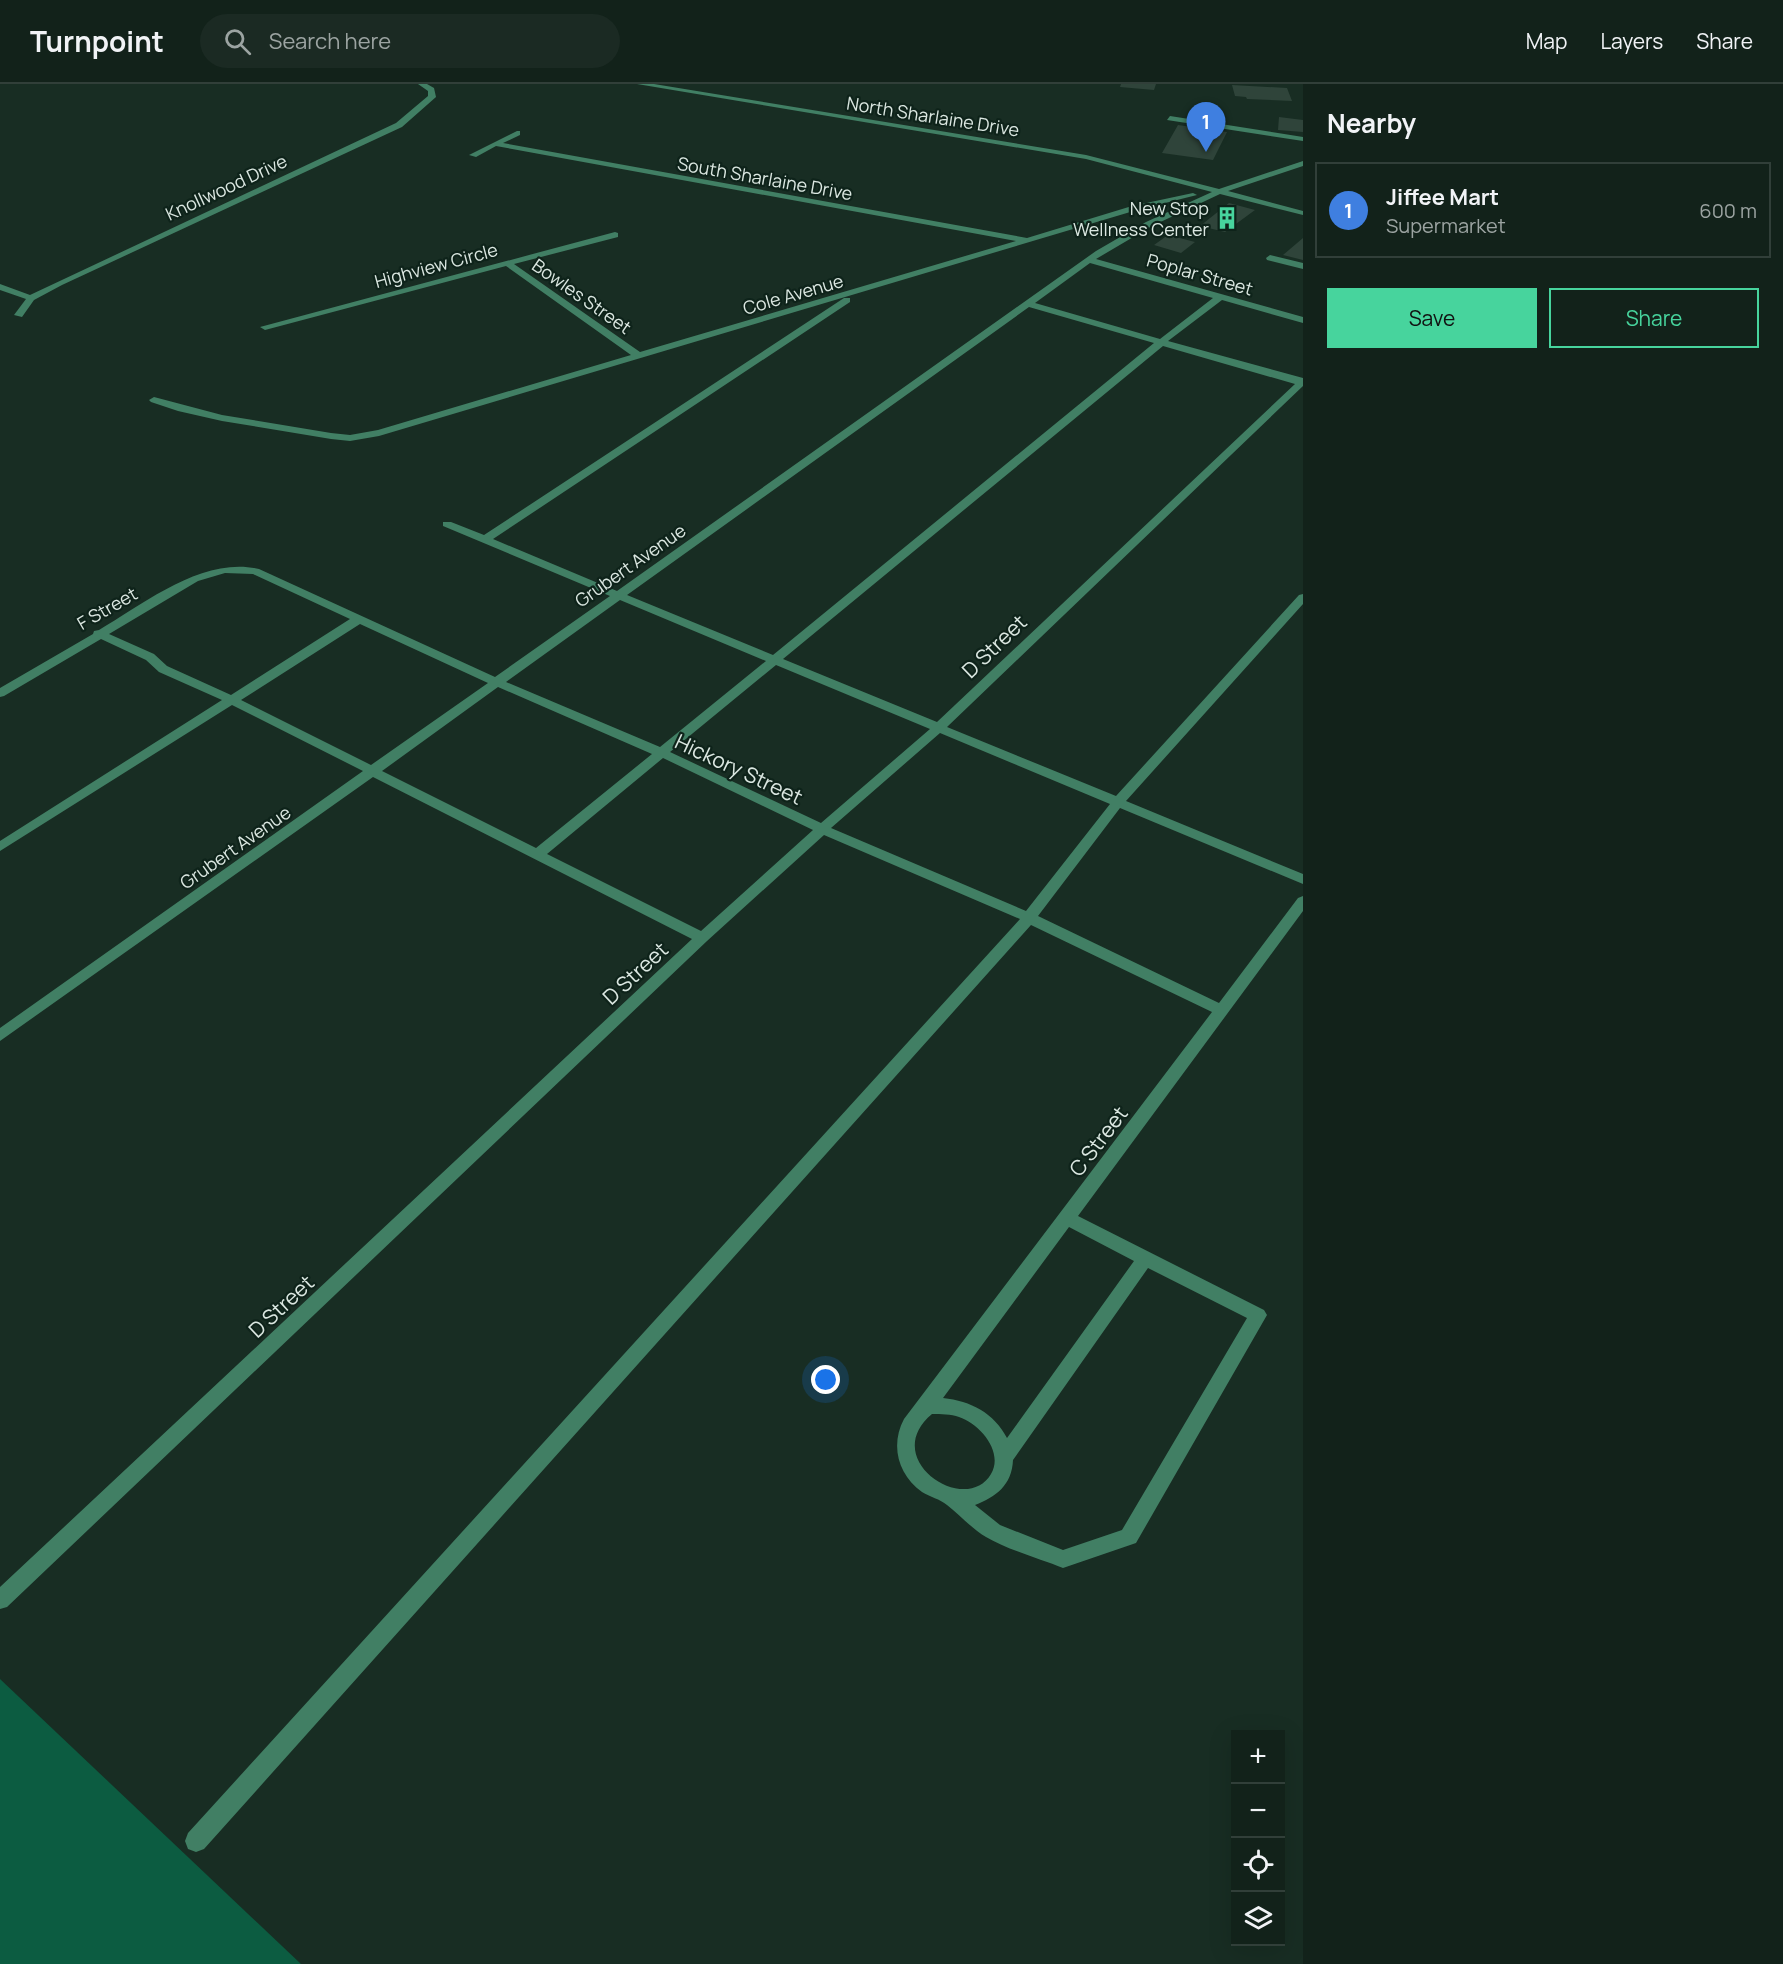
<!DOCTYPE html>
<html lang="en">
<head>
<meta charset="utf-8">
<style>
  body { margin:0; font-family:Manrope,sans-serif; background:#1b2a23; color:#f1f3f6 }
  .controls { position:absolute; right:18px; bottom:18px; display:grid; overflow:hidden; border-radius:0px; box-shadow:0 6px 24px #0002 }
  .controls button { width:54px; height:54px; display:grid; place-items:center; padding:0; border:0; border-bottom:2px solid #313f39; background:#12221a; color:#f1f3f6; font:30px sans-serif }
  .you { position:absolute; left:826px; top:1296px; width:21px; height:21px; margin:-15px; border:4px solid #fff; border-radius:50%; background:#1a73e8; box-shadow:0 0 0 9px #1a73e833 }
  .badge { display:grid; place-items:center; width:39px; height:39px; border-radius:50%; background:#47d49d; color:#fff; font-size:20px; font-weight:700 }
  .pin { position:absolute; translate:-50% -50px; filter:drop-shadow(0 2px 3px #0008) }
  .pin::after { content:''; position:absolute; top:32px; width:21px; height:18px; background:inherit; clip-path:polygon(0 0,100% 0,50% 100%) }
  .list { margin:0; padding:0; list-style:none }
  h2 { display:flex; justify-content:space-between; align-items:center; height:78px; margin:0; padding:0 24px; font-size:26px }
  h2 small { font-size:20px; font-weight:400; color:#9ca4a2 }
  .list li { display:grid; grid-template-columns:39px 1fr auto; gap:18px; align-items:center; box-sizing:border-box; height:96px; margin:0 12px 12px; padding:0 12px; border:2px solid #313f39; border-radius:0px }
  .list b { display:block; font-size:22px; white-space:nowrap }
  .list p { margin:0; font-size:20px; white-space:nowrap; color:#9ca4a2 }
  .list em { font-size:20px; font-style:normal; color:#9ca4a2 }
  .actions { display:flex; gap:12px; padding:18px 24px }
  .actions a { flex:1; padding:14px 0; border:2px solid #47d49d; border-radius:0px; text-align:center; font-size:21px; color:#47d49d }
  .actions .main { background:#47d49d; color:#111 }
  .icon { flex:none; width:33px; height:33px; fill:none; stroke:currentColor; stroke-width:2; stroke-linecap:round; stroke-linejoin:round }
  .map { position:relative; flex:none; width:1303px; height:1880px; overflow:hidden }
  header { display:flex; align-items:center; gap:36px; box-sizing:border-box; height:84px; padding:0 30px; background:#12221a; border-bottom:2px solid #313f39 }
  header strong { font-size:28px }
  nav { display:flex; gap:33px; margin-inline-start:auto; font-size:21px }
  .search { width:420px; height:54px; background:#1b2a23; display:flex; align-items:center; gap:15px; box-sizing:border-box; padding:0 21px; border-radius:33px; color:#9ca4a2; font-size:22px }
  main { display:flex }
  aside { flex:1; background:#12221a }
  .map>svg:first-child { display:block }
</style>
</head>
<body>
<header>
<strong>Turnpoint</strong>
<div class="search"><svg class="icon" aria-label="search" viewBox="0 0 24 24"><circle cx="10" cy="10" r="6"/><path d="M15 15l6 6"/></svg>Search here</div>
<nav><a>Map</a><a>Layers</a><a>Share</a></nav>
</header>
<main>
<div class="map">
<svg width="1303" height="1880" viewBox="0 0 1303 1880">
  <rect width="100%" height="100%" fill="#182d23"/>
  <path fill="#0c5c41" d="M0,1595L301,1880H0Z"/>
  <path fill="#2f443a" d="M1121,0H1156L1154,6L1120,3Z
    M1232,1L1287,4L1292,17L1247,15L1246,13L1235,12Z
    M1279,33L1303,36V48L1278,46Z
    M1178,41L1227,48L1213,76L1162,69Z
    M1229,119L1255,126L1225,148L1200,142Z
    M1168,151L1195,158L1181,169L1154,161Z
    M1303,154V176L1283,171Z"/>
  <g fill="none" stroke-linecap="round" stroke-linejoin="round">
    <path fill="#417f64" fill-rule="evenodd" d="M418,0H427L434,4L436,13L402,43L62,201L34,216L22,233L14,231L26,215L0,206V200L30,211L396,39L428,12V7Z
      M637,0H654L1086,71L1219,105L1303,77V82L1228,107L1303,127V131L1220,110L1152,142L1096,175L1303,233V239L1222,216L1168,257L1303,294V302L947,643L1116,712L1299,511L1303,510V520L1126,717L1303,790V800L1120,724L1038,832L1219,919L1298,814L1303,812V827L1078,1132L1264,1226L1267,1231L1136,1459L1063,1484C1040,1475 1006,1465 986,1453C972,1445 960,1431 947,1421C940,1415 930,1413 922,1408C898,1391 890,1361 904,1335L1212,928L1031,841L204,1765L196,1768L188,1765L185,1757L188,1749L1020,835L824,751L707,857L7,1523L0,1525V1503L692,855L373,693L0,957V944L363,687L232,621L0,767V757L222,616L159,588L146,576L101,555L4,612L0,613V604L93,550L94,547L99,546C145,519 203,472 259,485L495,593L610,512L443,442V438H451L484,451L844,214H850V218L493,455L617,507L1096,167L1146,138L1212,108L1086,75ZM1090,179L1213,214L1160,255L1035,219ZM1029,223L1154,259L773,571L627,511ZM1163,262L1295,300L937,638L783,575ZM225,489L253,490L350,535L231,611L167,582L154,570L109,550L198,497ZM620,516L766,577L660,663L506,598ZM360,540L488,599L371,681L241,616ZM776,581L930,645L821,739L670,668ZM498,603L652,670L536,764L382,687ZM940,649L1110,720L1026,827L831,744ZM663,674L813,746L701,847L547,770ZM1069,1143L1134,1177L1007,1354C994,1329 971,1317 943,1314ZM1148,1184L1247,1234L1122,1446L1063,1466L1000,1441L975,1421C996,1413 1012,1401 1013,1376ZM932,1330C941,1330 951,1330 959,1333C980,1340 1004,1368 991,1390C966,1433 878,1375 932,1330Z
      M1170,32L1303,53V57L1167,36Z
      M517,47H520V51L503,59L1027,154L1132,122L1193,109L1197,111L1137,126L379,352L350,357L331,355L222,337L178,327L151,318L149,316L154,313L222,331L331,349L350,351L378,346L631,271L506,182L265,246L260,243L615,148L618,149V153L514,180L640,268L1016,157L496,62L476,73L469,71Z
      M1270,171L1303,179V185L1267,176L1266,174Z"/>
  </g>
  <defs>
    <g id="building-bare" transform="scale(1.8)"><path d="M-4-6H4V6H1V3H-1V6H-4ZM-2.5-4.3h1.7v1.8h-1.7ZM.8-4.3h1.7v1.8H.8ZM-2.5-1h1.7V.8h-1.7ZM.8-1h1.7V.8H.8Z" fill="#47d49d" stroke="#0e231a" stroke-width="2.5" paint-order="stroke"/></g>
  </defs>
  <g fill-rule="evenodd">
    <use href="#building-bare" x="1227" y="134"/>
  </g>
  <g text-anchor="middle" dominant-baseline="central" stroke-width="4.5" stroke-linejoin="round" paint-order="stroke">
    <g font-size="18" fill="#dbe7e1" stroke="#0e231a">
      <text transform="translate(933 32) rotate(9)">North Sharlaine Drive</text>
      <text transform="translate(765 94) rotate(10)">South Sharlaine Drive</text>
      <text transform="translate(226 103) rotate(-25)">Knollwood Drive</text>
      <text transform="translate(436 181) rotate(-15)">Highview Circle</text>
      <text transform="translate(1200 190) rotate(16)">Poplar Street</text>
      <text transform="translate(793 210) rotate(-16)">Cole Avenue</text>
      <text transform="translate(582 212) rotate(35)">Bowles Street</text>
      <text transform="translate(630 481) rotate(-35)">Grubert Avenue</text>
      <text transform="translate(107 524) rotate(-30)">F Street</text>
      <text transform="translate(235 763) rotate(-35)">Grubert Avenue</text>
    </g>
    <g font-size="18" fill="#dbe7e1" stroke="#0e231a" text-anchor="end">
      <text x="1209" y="124">New Stop<tspan x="1209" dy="21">Wellness Center</tspan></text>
    </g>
    <g font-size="21" fill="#dbe7e1" stroke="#0e231a">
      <text transform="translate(994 562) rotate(-44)">D Street</text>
      <text transform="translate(739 685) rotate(25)">Hickory Street</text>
      <text transform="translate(635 889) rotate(-43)">D Street</text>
      <text transform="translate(1098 1057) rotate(-53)">C Street</text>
      <text transform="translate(281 1222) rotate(-43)">D Street</text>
    </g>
  </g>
</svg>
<div class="controls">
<button>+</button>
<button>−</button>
<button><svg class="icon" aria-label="locate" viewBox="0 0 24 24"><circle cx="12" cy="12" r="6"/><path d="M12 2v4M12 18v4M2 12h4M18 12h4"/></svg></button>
<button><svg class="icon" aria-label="layers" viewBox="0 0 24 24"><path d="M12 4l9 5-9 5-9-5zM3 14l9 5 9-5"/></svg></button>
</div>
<div class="you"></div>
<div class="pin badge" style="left:1206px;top:68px;background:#3f7fe0">1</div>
</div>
<aside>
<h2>Nearby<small></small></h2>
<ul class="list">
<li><span class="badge" style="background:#3f7fe0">1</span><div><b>Jiffee Mart</b><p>Supermarket</p></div><em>600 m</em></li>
</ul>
<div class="actions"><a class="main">Save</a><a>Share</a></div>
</aside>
</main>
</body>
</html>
